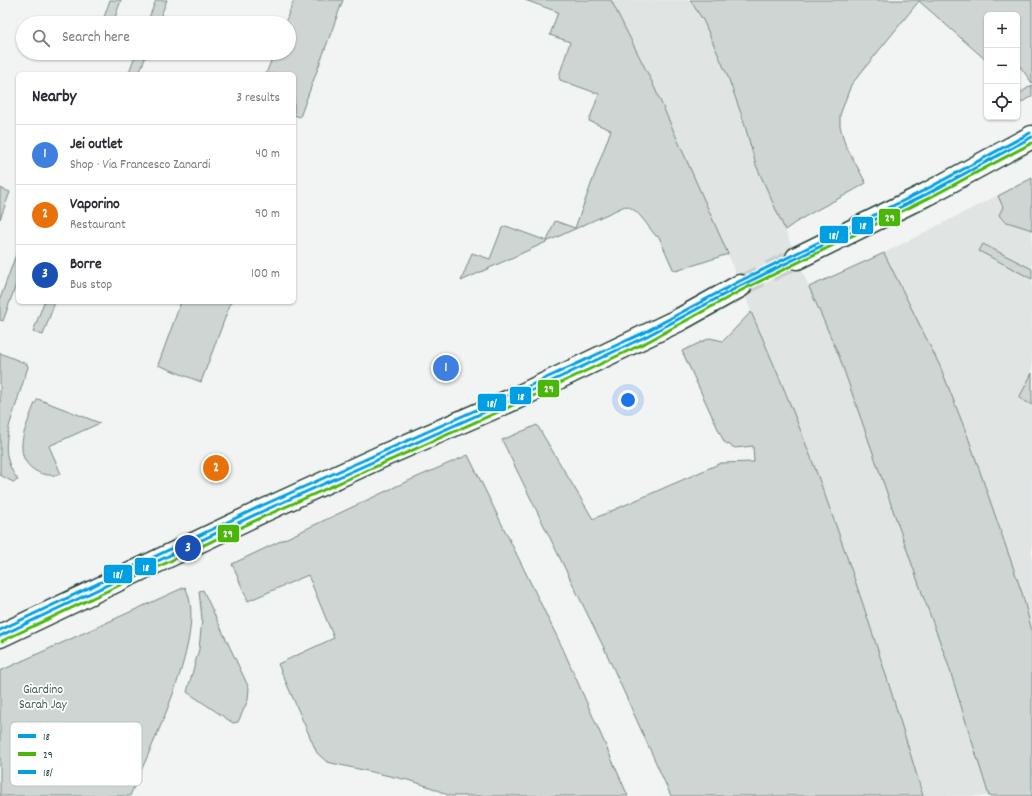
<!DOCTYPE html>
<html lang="en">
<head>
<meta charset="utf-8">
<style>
  body { margin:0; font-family:Dekko,sans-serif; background:#f7f7f7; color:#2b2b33 }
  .controls { position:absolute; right:12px; top:12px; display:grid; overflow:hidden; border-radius:6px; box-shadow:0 1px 3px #0004 }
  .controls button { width:36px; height:36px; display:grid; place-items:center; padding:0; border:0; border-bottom:1px solid #e1e1e2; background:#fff; color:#2b2b33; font:20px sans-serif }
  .you { position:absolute; left:628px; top:400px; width:14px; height:14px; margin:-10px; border:3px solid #fff; border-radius:50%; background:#1a73e8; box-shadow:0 0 0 6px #1a73e833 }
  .badge { display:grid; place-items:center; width:26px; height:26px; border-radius:50%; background:#7c3aed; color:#fff; font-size:13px; font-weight:700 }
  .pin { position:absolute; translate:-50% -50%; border:2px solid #fff; box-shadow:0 1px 4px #0006 }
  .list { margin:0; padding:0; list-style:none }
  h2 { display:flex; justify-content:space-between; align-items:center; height:52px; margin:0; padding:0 16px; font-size:17px }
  h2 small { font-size:13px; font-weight:400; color:#7c7c81 }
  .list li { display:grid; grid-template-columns:26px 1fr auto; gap:12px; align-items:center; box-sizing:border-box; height:60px; padding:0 16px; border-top:1px solid #e1e1e2 }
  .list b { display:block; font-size:15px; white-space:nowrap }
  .list p { margin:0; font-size:13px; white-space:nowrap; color:#7c7c81 }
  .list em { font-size:13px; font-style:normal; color:#7c7c81 }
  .icon { flex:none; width:22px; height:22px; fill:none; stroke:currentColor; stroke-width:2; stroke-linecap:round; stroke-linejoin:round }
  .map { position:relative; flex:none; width:1032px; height:796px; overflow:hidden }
  .search { position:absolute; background:#fff; box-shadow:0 1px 3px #0004; left:16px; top:16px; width:280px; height:44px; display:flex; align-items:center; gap:10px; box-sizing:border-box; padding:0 14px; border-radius:22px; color:#7c7c81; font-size:15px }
  .panel { position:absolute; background:#fff; box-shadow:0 1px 3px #0004; left:16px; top:72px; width:280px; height:232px; border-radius:6px }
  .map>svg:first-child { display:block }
</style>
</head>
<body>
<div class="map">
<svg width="1032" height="796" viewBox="0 0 1032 796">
  <rect width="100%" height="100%" fill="#f2f3f3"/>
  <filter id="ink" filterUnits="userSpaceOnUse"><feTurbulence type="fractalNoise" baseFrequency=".025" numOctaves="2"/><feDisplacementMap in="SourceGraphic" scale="8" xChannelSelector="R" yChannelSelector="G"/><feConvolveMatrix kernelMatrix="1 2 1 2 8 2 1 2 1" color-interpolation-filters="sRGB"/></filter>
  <g filter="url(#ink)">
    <path fill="#e0e4e3" d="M570,0H758L850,193L804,215L785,230L809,287L898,283L884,253L1032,178V796H837L760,462L723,341L751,311L728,254L676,271L673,269Z"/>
    <path fill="#ced5d3" stroke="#768984" d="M110,0H121L113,23H102Z
      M156,0H167L158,23H147Z
      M294,0H343L300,117L294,115V74H266L274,53H289V23H285Z
      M525,0H611L652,82L728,254L676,271L673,269L659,237L656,236C647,226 638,208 625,206L461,281L472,253L490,259L502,228L506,226L547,241L555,221L575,228L611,130L589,121L599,94L560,80L559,76L570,42L550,35L558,12Z
      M690,0H1032V83L1019,65H1017V15H987V61L919,1L851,85L840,115V126L845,144L866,183C839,200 810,211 785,230L756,165L743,119L728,77L703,20Z
      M136,53H147L139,74L129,72Z
      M1032,85V96L1017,105V95Z
      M1032,178V230L1004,221L999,215L1003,207L998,196Z
      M0,188L10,192L0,219Z
      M983,244L1032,269V279L979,251Z
      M18,249V279L3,321L0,320V299Z
      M884,253L940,366L968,437L1022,593L1032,631V796H989L947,661L922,593L839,356L809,287Z
      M44,302H55L43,335L33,332Z
      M181,302H231L201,382L158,365Z
      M751,312C821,468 874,632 923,796H671L605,650L502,440L537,425L593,519L721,463L754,462L753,446L735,448L724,442L682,351L710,338L723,341Z
      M0,353L27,364L28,367C24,380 19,394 15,408C6,434 0,456 18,480L13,482L0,475Z
      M1032,373V405L1019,398Z
      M38,399L100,423L49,446L61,474C44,479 23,469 22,449C21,438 26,427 30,416C32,411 34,403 38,399Z
      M468,455L563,649L628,796H450L430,787L412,781L327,762L317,753L278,664L334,638L308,575L248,601L232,564L399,485Z
      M185,587C210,632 149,750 130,796H0V671Z
      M203,590L249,688L248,700L238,722L233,723L187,692L199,649L202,619L199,591Z"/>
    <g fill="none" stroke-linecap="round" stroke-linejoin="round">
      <path stroke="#c8cfcd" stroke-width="22" stroke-dasharray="22 11" stroke-linecap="butt" d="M740,286L797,258"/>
      <g stroke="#1f3d34" stroke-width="25">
        <path id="secondary" d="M797,258L927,194L1032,137
          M0,636L263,511L385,455L516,398L679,320L740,286"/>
      </g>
      <use href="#secondary" stroke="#fff" stroke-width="22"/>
      <g stroke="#fff" stroke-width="6">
        <path id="bus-1" d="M0,636L263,511L516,398L647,336L740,286L927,194L1032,137"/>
      </g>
      <g stroke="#fff" stroke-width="6">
        <path id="bus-2" d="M2,641L265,516L518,403L649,341L742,290L929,198L1032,143"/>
      </g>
      <g stroke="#fff" stroke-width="6">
        <path id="bus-3" d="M0,630L261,506L514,393L645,332L738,282L925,190L1030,133"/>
      </g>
      <use href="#bus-1" stroke="#009fe3" stroke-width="3"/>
      <use href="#bus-2" stroke="#4ab60a" stroke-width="3"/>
      <use href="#bus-3" stroke="#009fe3" stroke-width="3"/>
    </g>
  </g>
  <g text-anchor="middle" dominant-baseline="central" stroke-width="3.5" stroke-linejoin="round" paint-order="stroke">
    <g font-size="13" fill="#425b54" stroke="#fff">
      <text x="43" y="690">Giardino<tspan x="43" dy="15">Sarah Jay</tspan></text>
    </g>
  </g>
  <rect x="10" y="722" width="132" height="64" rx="6" fill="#fff" stroke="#bcc5c2" stroke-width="1"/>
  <rect x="18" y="734" width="18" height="4" fill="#009fe3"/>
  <rect x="18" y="752" width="18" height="4" fill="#4ab60a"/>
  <rect x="18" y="770" width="18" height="4" fill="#009fe3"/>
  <g font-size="11" fill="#1f3d34">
    <text x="43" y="740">18</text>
    <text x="43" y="758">29</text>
    <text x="43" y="776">18/</text>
  </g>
  <g stroke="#fff" stroke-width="1.5">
    <rect x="878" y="208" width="23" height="19" rx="4" fill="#4ab60a"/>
    <rect x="851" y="216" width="23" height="19" rx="4" fill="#009fe3"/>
    <rect x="819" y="225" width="30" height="19" rx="4" fill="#009fe3"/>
    <rect x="537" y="379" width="23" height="19" rx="4" fill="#4ab60a"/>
    <rect x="509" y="386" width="23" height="19" rx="4" fill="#009fe3"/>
    <rect x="477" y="393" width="30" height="19" rx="4" fill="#009fe3"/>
    <rect x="217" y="524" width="23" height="19" rx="4" fill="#4ab60a"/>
    <rect x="134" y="557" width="23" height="19" rx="4" fill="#009fe3"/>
    <rect x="103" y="564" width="30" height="20" rx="4" fill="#009fe3"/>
  </g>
  <g font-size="11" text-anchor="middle" font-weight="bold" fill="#fff">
    <text x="890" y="221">29</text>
    <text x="863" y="229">18</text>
    <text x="834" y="239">18/</text>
    <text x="549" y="392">29</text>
    <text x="521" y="400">18</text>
    <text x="492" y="407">18/</text>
    <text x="228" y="537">29</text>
    <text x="146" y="571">18</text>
    <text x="118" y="578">18/</text>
  </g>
</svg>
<div class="controls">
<button>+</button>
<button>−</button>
<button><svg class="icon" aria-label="locate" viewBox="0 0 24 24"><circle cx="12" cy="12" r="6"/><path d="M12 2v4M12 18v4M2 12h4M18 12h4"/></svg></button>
</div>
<div class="you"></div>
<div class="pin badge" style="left:446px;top:368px;background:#3f7fe0">1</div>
<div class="pin badge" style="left:216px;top:468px;background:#e8710a">2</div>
<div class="pin badge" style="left:188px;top:548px;background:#1a4fb4">3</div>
<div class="search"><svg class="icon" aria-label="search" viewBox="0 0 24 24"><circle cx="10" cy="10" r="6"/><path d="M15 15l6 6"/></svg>Search here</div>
<section class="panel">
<h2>Nearby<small>3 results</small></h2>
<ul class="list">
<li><span class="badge" style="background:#3f7fe0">1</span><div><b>Jei outlet</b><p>Shop · Via Francesco Zanardi</p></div><em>40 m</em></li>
<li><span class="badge" style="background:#e8710a">2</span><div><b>Vaporino</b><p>Restaurant</p></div><em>90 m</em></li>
<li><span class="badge" style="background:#1a4fb4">3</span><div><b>Borre</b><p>Bus stop</p></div><em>100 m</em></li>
</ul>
</section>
</div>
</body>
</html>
